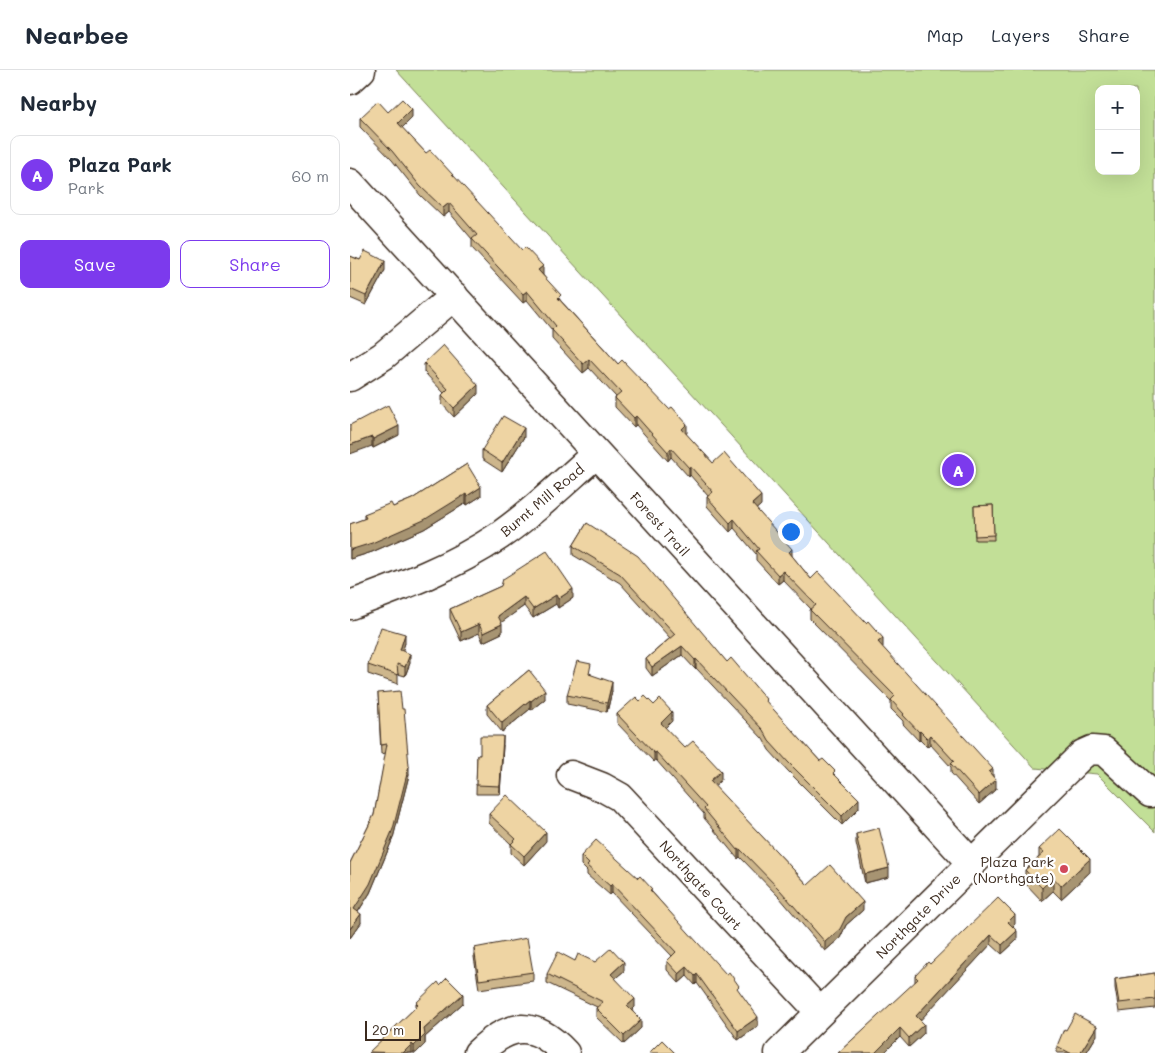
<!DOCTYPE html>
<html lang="en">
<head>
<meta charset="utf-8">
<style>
  body { margin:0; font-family:Mali,sans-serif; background:#f6f6f7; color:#1f2937 }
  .controls { position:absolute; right:15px; top:15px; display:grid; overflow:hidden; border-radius:10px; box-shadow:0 5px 20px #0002 }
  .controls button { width:45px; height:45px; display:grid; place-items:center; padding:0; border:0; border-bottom:1px solid #e0e1e3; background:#fff; color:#1f2937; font:25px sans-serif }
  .scale { position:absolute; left:15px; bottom:12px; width:56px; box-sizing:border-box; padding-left:5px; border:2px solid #3b2a1e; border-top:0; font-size:14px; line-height:18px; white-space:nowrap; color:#3b2a1e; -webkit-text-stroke:4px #fff; paint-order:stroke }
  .you { position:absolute; left:440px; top:461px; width:18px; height:18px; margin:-12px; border:4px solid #fff; border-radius:50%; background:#1a73e8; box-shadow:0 0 0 8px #1a73e833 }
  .badge { display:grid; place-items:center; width:32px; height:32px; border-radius:50%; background:#7c3aed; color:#fff; font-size:16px; font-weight:700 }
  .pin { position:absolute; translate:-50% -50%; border:2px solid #fff; box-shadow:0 1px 5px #0006 }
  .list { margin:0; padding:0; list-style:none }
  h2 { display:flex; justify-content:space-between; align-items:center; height:65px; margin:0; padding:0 20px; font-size:21px }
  h2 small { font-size:16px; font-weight:400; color:#747a83 }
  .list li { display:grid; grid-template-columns:32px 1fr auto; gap:15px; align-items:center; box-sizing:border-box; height:80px; margin:0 10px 10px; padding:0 10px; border:1px solid #e0e1e3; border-radius:10px }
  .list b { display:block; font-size:19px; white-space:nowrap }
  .list p { margin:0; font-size:16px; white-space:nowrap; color:#747a83 }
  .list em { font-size:16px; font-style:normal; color:#747a83 }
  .actions { display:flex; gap:10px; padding:15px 20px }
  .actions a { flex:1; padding:11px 0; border:1px solid #7c3aed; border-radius:10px; text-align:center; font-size:18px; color:#7c3aed }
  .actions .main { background:#7c3aed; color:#fff }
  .map { position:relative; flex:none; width:805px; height:983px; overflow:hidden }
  header { display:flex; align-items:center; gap:30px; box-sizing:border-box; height:70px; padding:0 25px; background:#fff; border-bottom:1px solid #e0e1e3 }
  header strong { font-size:24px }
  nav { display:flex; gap:28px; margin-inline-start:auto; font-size:18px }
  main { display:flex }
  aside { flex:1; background:#fff }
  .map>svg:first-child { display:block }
</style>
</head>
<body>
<header>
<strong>Nearbee</strong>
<nav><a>Map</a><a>Layers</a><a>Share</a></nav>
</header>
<main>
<aside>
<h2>Nearby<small></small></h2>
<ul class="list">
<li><span class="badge">A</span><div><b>Plaza Park</b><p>Park</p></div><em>60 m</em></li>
</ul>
<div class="actions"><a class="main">Save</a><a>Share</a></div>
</aside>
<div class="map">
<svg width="805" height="983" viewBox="0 0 805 983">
  <rect width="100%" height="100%" fill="#fff"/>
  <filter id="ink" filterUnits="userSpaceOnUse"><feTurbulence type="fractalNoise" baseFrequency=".02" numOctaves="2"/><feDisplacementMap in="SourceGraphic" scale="10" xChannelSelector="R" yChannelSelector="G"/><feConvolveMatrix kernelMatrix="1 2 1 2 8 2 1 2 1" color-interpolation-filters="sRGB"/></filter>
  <g filter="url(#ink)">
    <path fill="#c2df97" stroke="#7e845a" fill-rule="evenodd" d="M46,0H805V762L747,704L685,698ZM749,19H786V101H749Z"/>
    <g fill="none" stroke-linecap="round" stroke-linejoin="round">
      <g stroke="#3b2a1e" stroke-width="31">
        <path id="minor" d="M0,10L11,0
          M0,113L621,793
          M0,307L33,286L104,226
          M0,535C52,516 103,497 149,466C184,442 214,412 246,384
          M221,705L252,717L270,727L470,942
          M128,983C160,952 184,950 215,983
          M429,983L733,684L742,680L754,681L800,723"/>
      </g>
      <use href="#minor" stroke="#fff" stroke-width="28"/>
    </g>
    <path fill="#cdb68c" stroke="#3b2a1e" d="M38,42L62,48L52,58L193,205L211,231L268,294L337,363L336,364L363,393L411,435L406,439L442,486L461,509L533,577H532L643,706L646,719L629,734L601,703V697L580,674L577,677L570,670L569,671L553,654V651L541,639V631L460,549V540L461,539L433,510L428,514L406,490V484L384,458L380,462L357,436V427L358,426L340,405L339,407L321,387L318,391L286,355L284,357L265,337V328L266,327L239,298L233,303L202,269V260L177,230L173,233L122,178V169L99,142L93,147L70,125L42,90L10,57V48Z
      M0,186L35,200L16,235L0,228Z
      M74,293L128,324L104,347L92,334V325L94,323L74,302Z
      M0,355L49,365L23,378L22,376Z
      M174,367L152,402L132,389V380Z
      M117,394L131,426L117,435L116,433L74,459L22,482L0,489V454L14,449V444L43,437L62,429Z
      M643,435L644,470H625L624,436Z
      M237,453L377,592L416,632L470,691L485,705L509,738L492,755L438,701L419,680L413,669L346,598L345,599L332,585L302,606L296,598V589L320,568L270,513L223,485V476Z
      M151,516L223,528L208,538L206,534L183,548L174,536L151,552L152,563L133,572L129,563L111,571L100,548V539Z
      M55,573L52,581L60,593L55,606L48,604V614L18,604V595Z
      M179,600L195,629L181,640L180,639L152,662L137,644V635Z
      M241,603V605L262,621L257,642L217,634V625Z
      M28,623L59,705L43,768L20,823L8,842L11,853L0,868V793L24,745L36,683L31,684Z
      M290,631L304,635L322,651L315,658L335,678L371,710L364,716L458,815L513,840L496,855L490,868L475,881L430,828L390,787L388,789L354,748V744L306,690L304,692L267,653V644Z
      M153,675L150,724H126L127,685H130Z
      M139,744L196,771L174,795L161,783V774L139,753Z
      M506,764L539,807L515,813L506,773Z
      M689,779L740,802L711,829L703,821L692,831L675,813V800L689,787Z
      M231,786L302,822L389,922L408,956L388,970L347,913L345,915L337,906L329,913L317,900V891L322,886L262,823L260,825L237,805V801L231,795Z
      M665,854L663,856L667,870L652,884L641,874L570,950L574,963L559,977L550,967L534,983H488L565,913V906L580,894Z
      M124,878L183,902V911L129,919L124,887Z
      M225,891L245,892L274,901L265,908L285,937L282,940L291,958L274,974L246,947V938L247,937L197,913V904Z
      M805,903V938L769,942L765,918V909Z
      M66,933H113L75,967V974L66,983H19L66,937Z
      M747,965L736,983H707V976Z"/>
    <path fill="#a79472" stroke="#3b2a1e" d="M62,39V48L48,62V53Z
      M99,133V142L93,147V138Z
      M35,191V200L16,235V226Z
      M193,196V205L188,200Z
      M177,221V230L173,233V224Z
      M239,289V298L233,303V294Z
      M128,315V324L104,347V338Z
      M286,346V355L284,357V348Z
      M337,354V363L332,368V359Z
      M49,356V365L23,378V369Z
      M174,358V367L152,402V393Z
      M22,367V376L0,384V375Z
      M321,378V387L318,391V382Z
      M340,396V405L339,407V398Z
      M131,417V426L117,435V426Z
      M116,424V433L74,459L22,482L0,489V480Z
      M411,426V435L402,443V434Z
      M384,449V458L380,462V453Z
      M442,479V488L439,482Z
      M433,501V510L428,514V505Z
      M223,519V528L208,538V529Z
      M206,525V534L183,548V539Z
      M174,527V536L148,555V546Z
      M129,554V563L111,571V562Z
      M152,554V563L133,572V563Z
      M55,564V573L50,589V580Z
      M533,568V577L528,581V572Z
      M332,576V585L302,606V597Z
      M60,584V593L55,606V597Z
      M346,589V598L345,599V590Z
      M262,612V621L257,642V633Z
      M195,620V629L181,640V631Z
      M180,630V639L152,662V653Z
      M322,642V651L311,662V653Z
      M570,661V670L569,671V662Z
      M580,665V674L577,677V668Z
      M153,666V675L150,724V716Z
      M306,682V690L304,692V683Z
      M59,696V705L43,768L20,823L4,848V839Z
      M643,699V708L639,702Z
      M371,701V710L360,720V711Z
      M646,710V719L629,734V725Z
      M509,729V738L492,755V746Z
      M196,762V771L174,795V786Z
      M390,779V787L388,789V780Z
      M740,789V802L711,829V816Z
      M539,798V807L515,813V804Z
      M703,807V821L692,831V818Z
      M262,814V823L260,825V816Z
      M513,832V840L496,855L490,868L475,881V872L496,847Z
      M11,844V853L0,868V859Z
      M665,845V854L658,861V852Z
      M667,861V870L652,884V875Z
      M641,865V874L566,955V946Z
      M274,892V901L261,912V904Z
      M337,897V906L329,913V904Z
      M347,904V913L345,915V906Z
      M113,924V933L75,967V974L66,983H64V976L74,959Z
      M285,929V937L277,945V936Z
      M408,947V956L388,970V961Z
      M291,950V958L274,974V966Z
      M574,954V963L559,977V968Z
      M747,956V965L736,983H730Z
      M550,958V967L534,983H525Z
      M62,974V983H53Z"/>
    <path fill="#eed4a3" stroke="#3b2a1e" d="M52,29L62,39L48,53L76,83L80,80L172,180L175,177L193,196L188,200L211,225L208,228L268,294L272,290L319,339L322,337L337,354L332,359L363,393L374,383L411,426L402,434L442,479L439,482L461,509L468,502L516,553L518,551L533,568L528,572L643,699L639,702L646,710L629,725L601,694L604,691L580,665L577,668L570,661L569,662L553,645L554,644L541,630L545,626L460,540L466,535L433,501L428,505L406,481L409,479L384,449L380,453L357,427L363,422L340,396L339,398L321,378L318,382L286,346L284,348L265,328L271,323L239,289L233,294L202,260L206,256L177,221L173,224L122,169L127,165L99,133L93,138L70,116L42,81L10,48L28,31L38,42Z
      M15,181L35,191L16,226L0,219V186L10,190Z
      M93,275L128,315L104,338L92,325L98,319L74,293Z
      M38,335L49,356L23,369L22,367L0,375V355Z
      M153,346L174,358L152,393L132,380Z
      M117,394L131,417L117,426L116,424L74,450L22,473L0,480V454L16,448L14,444L41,433L43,437L62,429Z
      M643,435L644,465L625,466L624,436Z
      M237,453L288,486L377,592L381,588L416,629L415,630L470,691L473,689L485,701L483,703L509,729L492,746L438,692L419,671L413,660L346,589L345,590L332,576L302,597L296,589L325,564L270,504L223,476Z
      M197,481L223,519L208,529L206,525L183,539L174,527L148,546L152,554L133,563L129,554L111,562L100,539L151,516L153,509Z
      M31,557L55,564L50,580L60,584L55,597L47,594L48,605L18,595Z
      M227,591L241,594L239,604L262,612L257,633L217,625Z
      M179,600L195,620L181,631L180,630L152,653L137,635Z
      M50,621L52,639H54L59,696L43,759L20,814L4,839L11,844L0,859V793L24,745L37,674L31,675L28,623Z
      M295,626L304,635L310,629L322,642L311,653L335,678L343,671L371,701L360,711L458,815L480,795L513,832L496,847L490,859L475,872L430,820L390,779L388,780L354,739L356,737L306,682L304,683L267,644L286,627L290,631Z
      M130,666H153L150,716L126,715L127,685H130Z
      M157,725L196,762L174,786L161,774L166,769L139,744Z
      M529,758L539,798L515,804L506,764Z
      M710,759L740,789L711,816L703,807L692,818L675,800L694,783L689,779Z
      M246,770L288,808L290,806L302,819L300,820L376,904L379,902L389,916L387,918L408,947L388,961L347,904L345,906L337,897L329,904L317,891L326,882L262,814L260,816L237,796L239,794L231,786Z
      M648,828L665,845L658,852L667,861L652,875L641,865L566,946L574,954L559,968L550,958L525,983H488L568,909L565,906L578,892L580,894Z
      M177,868L183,902L129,910L124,878Z
      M261,878L274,892L261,904L285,929L277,936L291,950L274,966L246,938L253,932L197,904L208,882L225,891L228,884L245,892Z
      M805,903V929L769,933L765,909Z
      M97,908L113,924L74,959L75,965L64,976L62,974L53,983L19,982L68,935L66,933L88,912L90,915Z
      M725,944L747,956L730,983H720L707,976L714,959L716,960Z
      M312,970L325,983H299Z"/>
  </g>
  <circle fill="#d1495b" stroke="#fff" stroke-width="2" cx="714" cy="799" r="5"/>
  <g text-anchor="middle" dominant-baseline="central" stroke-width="4.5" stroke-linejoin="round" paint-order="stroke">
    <g font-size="14" fill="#3b2a1e" stroke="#fff">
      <text transform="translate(192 430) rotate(-40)">Burnt Mill Road</text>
      <text transform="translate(310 454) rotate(48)">Forest Trail</text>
      <text transform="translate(351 815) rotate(48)">Northgate Court</text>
      <text transform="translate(568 846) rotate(-45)">Northgate Drive</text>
    </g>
    <g font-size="14" fill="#3b2a1e" stroke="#fff" text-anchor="end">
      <text x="704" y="791">Plaza Park<tspan x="704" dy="16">(Northgate)</tspan></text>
    </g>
  </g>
</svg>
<div class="controls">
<button>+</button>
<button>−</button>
</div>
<div class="scale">20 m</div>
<div class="you"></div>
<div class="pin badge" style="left:608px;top:400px">A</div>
</div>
</main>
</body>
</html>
